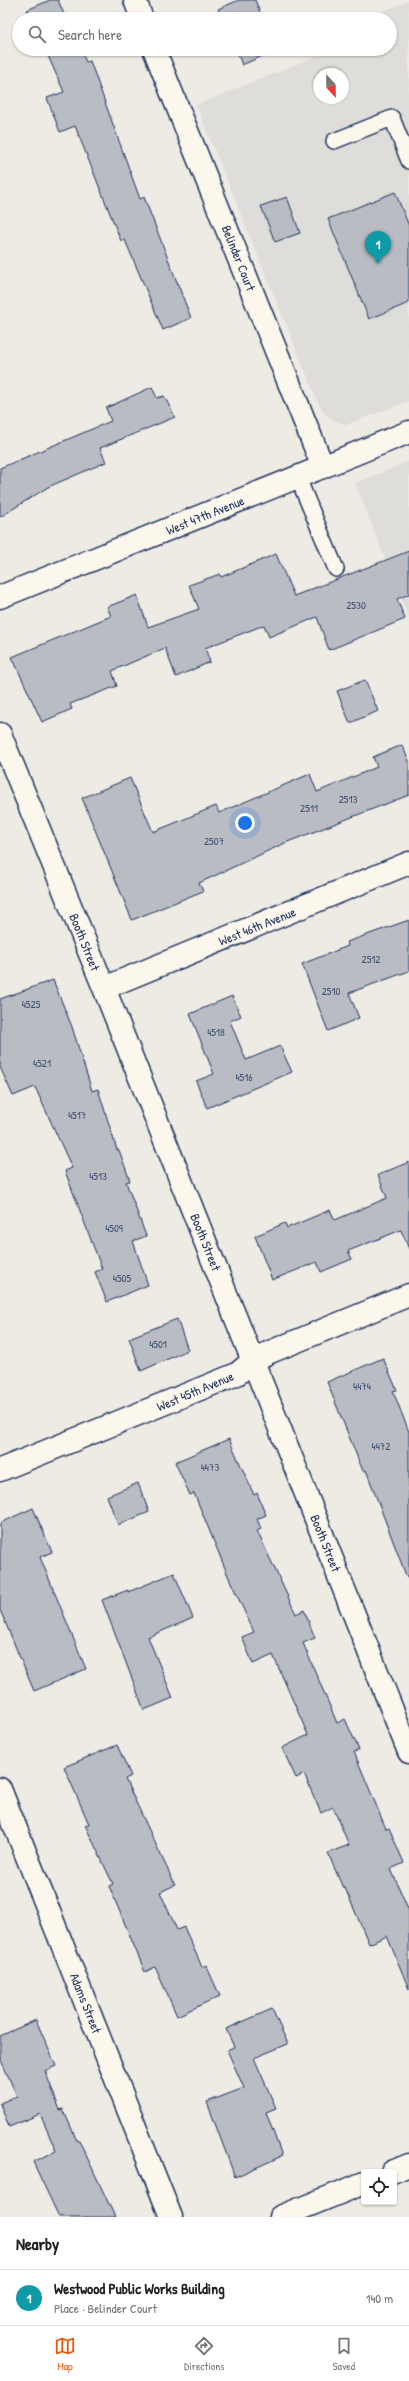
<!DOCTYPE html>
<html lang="en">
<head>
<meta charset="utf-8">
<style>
  body { margin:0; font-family:"Patrick Hand",sans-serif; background:#f2f2f2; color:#222 }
  .controls { position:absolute; right:12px; bottom:12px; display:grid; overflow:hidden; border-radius:4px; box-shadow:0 1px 3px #0004 }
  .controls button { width:36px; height:36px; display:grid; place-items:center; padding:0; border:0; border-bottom:1px solid #e0e0e0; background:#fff; color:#222; font:20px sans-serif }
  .compass { position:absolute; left:313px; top:68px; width:36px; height:36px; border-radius:50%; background:#fff; box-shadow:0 1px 3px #0004; rotate:158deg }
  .you { position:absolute; left:245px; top:823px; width:14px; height:14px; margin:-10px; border:3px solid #fff; border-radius:50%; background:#1a73e8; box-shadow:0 0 0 6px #1a73e833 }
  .badge { display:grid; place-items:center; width:26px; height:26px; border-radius:50%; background:#ea580c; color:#fff; font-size:13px; font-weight:700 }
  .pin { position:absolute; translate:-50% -33px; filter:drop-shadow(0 1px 2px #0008) }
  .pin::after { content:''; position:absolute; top:21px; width:14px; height:12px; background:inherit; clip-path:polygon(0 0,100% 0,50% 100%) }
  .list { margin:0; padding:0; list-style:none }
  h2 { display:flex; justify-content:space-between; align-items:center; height:52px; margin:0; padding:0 16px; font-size:17px }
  h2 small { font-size:13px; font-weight:400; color:#767676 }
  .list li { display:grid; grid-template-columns:26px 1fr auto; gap:12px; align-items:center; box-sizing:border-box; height:56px; padding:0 16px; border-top:1px solid #e0e0e0 }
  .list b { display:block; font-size:15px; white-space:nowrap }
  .list p { margin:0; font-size:13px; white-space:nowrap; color:#767676 }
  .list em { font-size:13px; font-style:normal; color:#767676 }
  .icon { flex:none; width:22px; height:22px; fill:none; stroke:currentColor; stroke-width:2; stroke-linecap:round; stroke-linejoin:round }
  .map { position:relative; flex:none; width:409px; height:2217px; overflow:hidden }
  .search { position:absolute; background:#fff; box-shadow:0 1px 3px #0004; left:12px; right:12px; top:12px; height:44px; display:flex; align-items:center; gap:10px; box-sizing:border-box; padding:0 14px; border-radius:22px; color:#767676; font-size:15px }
  .sheet { height:108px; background:#fff }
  nav { display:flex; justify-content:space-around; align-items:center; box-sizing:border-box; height:56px; border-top:1px solid #e0e0e0; background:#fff; font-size:11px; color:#767676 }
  nav a { display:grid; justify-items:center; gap:2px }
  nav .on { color:#ea580c }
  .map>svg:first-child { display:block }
</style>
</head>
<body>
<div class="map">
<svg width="409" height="2217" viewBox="0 0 409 2217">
  <rect width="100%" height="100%" fill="#eeebe4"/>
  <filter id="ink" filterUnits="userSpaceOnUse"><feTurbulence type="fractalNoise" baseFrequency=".025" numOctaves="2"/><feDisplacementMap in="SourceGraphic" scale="8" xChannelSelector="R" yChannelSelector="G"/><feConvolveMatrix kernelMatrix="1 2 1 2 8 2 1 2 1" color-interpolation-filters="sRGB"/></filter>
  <g filter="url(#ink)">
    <path fill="#deddda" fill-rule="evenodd" d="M409,1V401L346,425L332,419L323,412L318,402L196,105L334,49H390V19L366,18ZM319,74H343V98H319Z
      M409,461V618L355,483Z"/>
    <path fill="#b9bcc3" stroke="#1b2f5e" d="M50,0H58L66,19H31L27,10Z
      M239,0H255L263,19H223L218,9Z
      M45,49H80L86,62L90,61L140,199L144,197L191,318L163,330L125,240L121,241L75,126L60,132L47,98L64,92Z
      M236,49H276V50L242,65Z
      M395,192L409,226V303L369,319L328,219Z
      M287,197L300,233L275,242L261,206Z
      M152,387L157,398L164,396L175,417L100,448L106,462L48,487L0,517V468L111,421L106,408Z
      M409,551V594L397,599L405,619L329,650L317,617L269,637L264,625L205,648L210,662L176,677L165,648L112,671L117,686L70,704L72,709L42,722L12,657L111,616L107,607L137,595L148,627L199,609L189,585L220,574L221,577L276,554L294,596Z
      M365,680L378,711L350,723L337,691Z
      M402,745L409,761V795L285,843L199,883L203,891L132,920L82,798L130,778L153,832L216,806L219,813L310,774L317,792L377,767L373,757Z
      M409,920V971L349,993L359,1018L328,1031L302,964L348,946L347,942Z
      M53,980L72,1027L92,1091L98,1089L117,1150H119L130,1181L126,1182L146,1236L133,1241L148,1285L107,1302L95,1272L102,1269L65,1171L72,1168L35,1087L13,1096L0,1067V999Z
      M232,996L241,1016L230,1021L246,1060L280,1046L292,1072L207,1108L196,1081L214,1074L190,1014Z
      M409,1162V1249L401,1230L348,1251L352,1259L321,1272L317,1262L272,1280L255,1236L285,1223L287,1228L330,1210L335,1220L387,1198L378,1175Z
      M177,1319L188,1350L141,1371L129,1338Z
      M383,1358L397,1390L393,1391L409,1432V1578H407L366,1470L363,1471L327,1382Z
      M229,1439L254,1495L257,1493L266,1515L257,1519L261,1529L257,1531L296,1614L304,1610L315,1638L303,1643L337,1723L345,1719L359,1750L354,1752L386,1829L389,1828L404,1863L391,1869L409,1911V1989L387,1936L369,1944L345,1888H343L328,1853L349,1845L333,1807L321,1813L304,1774L296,1778L282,1748L308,1735L273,1655L253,1664L242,1637L254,1632L229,1578L194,1493L190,1495L175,1462Z
      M138,1483L149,1512L118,1525L107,1496Z
      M33,1508L52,1552L40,1557L86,1669L34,1691L0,1610V1523Z
      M174,1573L193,1618L148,1637L173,1698L144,1710L102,1600L128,1590V1592Z
      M117,1745L131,1776L125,1779L175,1885L160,1892L177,1930L184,1927L202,1967L206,1965L220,1996L177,2016L155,1967L145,1972L109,1886L113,1884L85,1825L89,1824L64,1767Z
      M272,2009L288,2044L254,2058L276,2108L266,2112L282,2156L235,2177L207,2102L244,2088L227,2050L234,2047L226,2029Z
      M36,2020L56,2066L45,2071L60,2110L63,2109L77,2141L79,2140L115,2217H59L33,2162L56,2151L40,2114L9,2127L0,2103L17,2096L0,2058V2036Z"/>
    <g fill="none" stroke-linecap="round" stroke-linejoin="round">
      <g stroke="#1b2f5e" stroke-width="18">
        <path id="lane" d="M334,141L392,118L409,161
          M298,478L336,569"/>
      </g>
      <g stroke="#1b2f5e" stroke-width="25">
        <path id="street" d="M135,0L142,19
          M154,49L323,467
          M0,734L104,988L409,1752
          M104,988L409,863
          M0,1470L237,1374L254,1360L270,1352L409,1295
          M0,1789L171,2217
          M392,2172L409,2165
          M280,2217L364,2183"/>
      </g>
      <g stroke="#1b2f5e" stroke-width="25">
        <path id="secondary" d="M0,597L409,432"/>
      </g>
      <use href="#lane" stroke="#fbf7ec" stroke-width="15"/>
      <use href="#street" stroke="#fbf7ec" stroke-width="22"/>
      <use href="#secondary" stroke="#fbf7ec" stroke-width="22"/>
    </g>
  </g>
  <g text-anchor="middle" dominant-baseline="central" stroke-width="3" stroke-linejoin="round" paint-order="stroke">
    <g font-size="11" fill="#425277">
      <text x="356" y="605">2530</text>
      <text x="348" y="799">2513</text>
      <text x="309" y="808">2511</text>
      <text x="214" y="841">2507</text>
      <text x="371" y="959">2512</text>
      <text x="331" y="991">2510</text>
      <text x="31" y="1004">4525</text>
      <text x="216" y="1032">4518</text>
      <text x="42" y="1063">4521</text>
      <text x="244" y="1077">4516</text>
      <text x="77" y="1115">4517</text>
      <text x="98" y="1176">4513</text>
      <text x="114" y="1228">4509</text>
      <text x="122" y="1278">4505</text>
      <text x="158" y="1344">4501</text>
      <text x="362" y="1386">4474</text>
      <text x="381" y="1446">4472</text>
      <text x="210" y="1467">4473</text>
    </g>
    <g font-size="13" fill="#1b2f5e" stroke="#fbf7ec">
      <text transform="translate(239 258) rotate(68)">Belinder Court</text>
      <text transform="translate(205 515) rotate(-22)">West 47th Avenue</text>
      <text transform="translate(257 926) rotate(-22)">West 46th Avenue</text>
      <text transform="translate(85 942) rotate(68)">Booth Street</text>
      <text transform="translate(206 1242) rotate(68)">Booth Street</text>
      <text transform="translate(195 1391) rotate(-23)">West 45th Avenue</text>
      <text transform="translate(326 1543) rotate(68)">Booth Street</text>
      <text transform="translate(86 2003) rotate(68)">Adams Street</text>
    </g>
  </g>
</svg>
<div class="controls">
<button><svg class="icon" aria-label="locate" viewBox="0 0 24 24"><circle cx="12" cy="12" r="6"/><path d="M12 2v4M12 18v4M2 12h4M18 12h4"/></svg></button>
</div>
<svg class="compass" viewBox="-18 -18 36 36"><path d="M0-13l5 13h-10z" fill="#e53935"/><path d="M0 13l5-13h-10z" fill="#767676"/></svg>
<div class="you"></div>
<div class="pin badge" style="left:378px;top:264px;background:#0f9aa8">1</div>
<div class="search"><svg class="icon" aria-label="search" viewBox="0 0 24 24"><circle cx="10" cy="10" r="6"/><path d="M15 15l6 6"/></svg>Search here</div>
</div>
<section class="sheet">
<h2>Nearby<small></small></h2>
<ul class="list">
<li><span class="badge" style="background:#0f9aa8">1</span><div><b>Westwood Public Works Building</b><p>Place · Belinder Court</p></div><em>140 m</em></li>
</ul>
</section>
<nav>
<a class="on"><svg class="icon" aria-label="map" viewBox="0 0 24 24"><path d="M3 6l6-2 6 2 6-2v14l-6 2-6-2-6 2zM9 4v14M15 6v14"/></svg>Map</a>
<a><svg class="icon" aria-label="directions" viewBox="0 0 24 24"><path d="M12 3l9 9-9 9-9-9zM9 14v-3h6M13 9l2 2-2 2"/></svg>Directions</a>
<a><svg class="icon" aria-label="saved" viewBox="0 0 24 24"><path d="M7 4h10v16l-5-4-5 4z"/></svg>Saved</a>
</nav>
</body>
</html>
